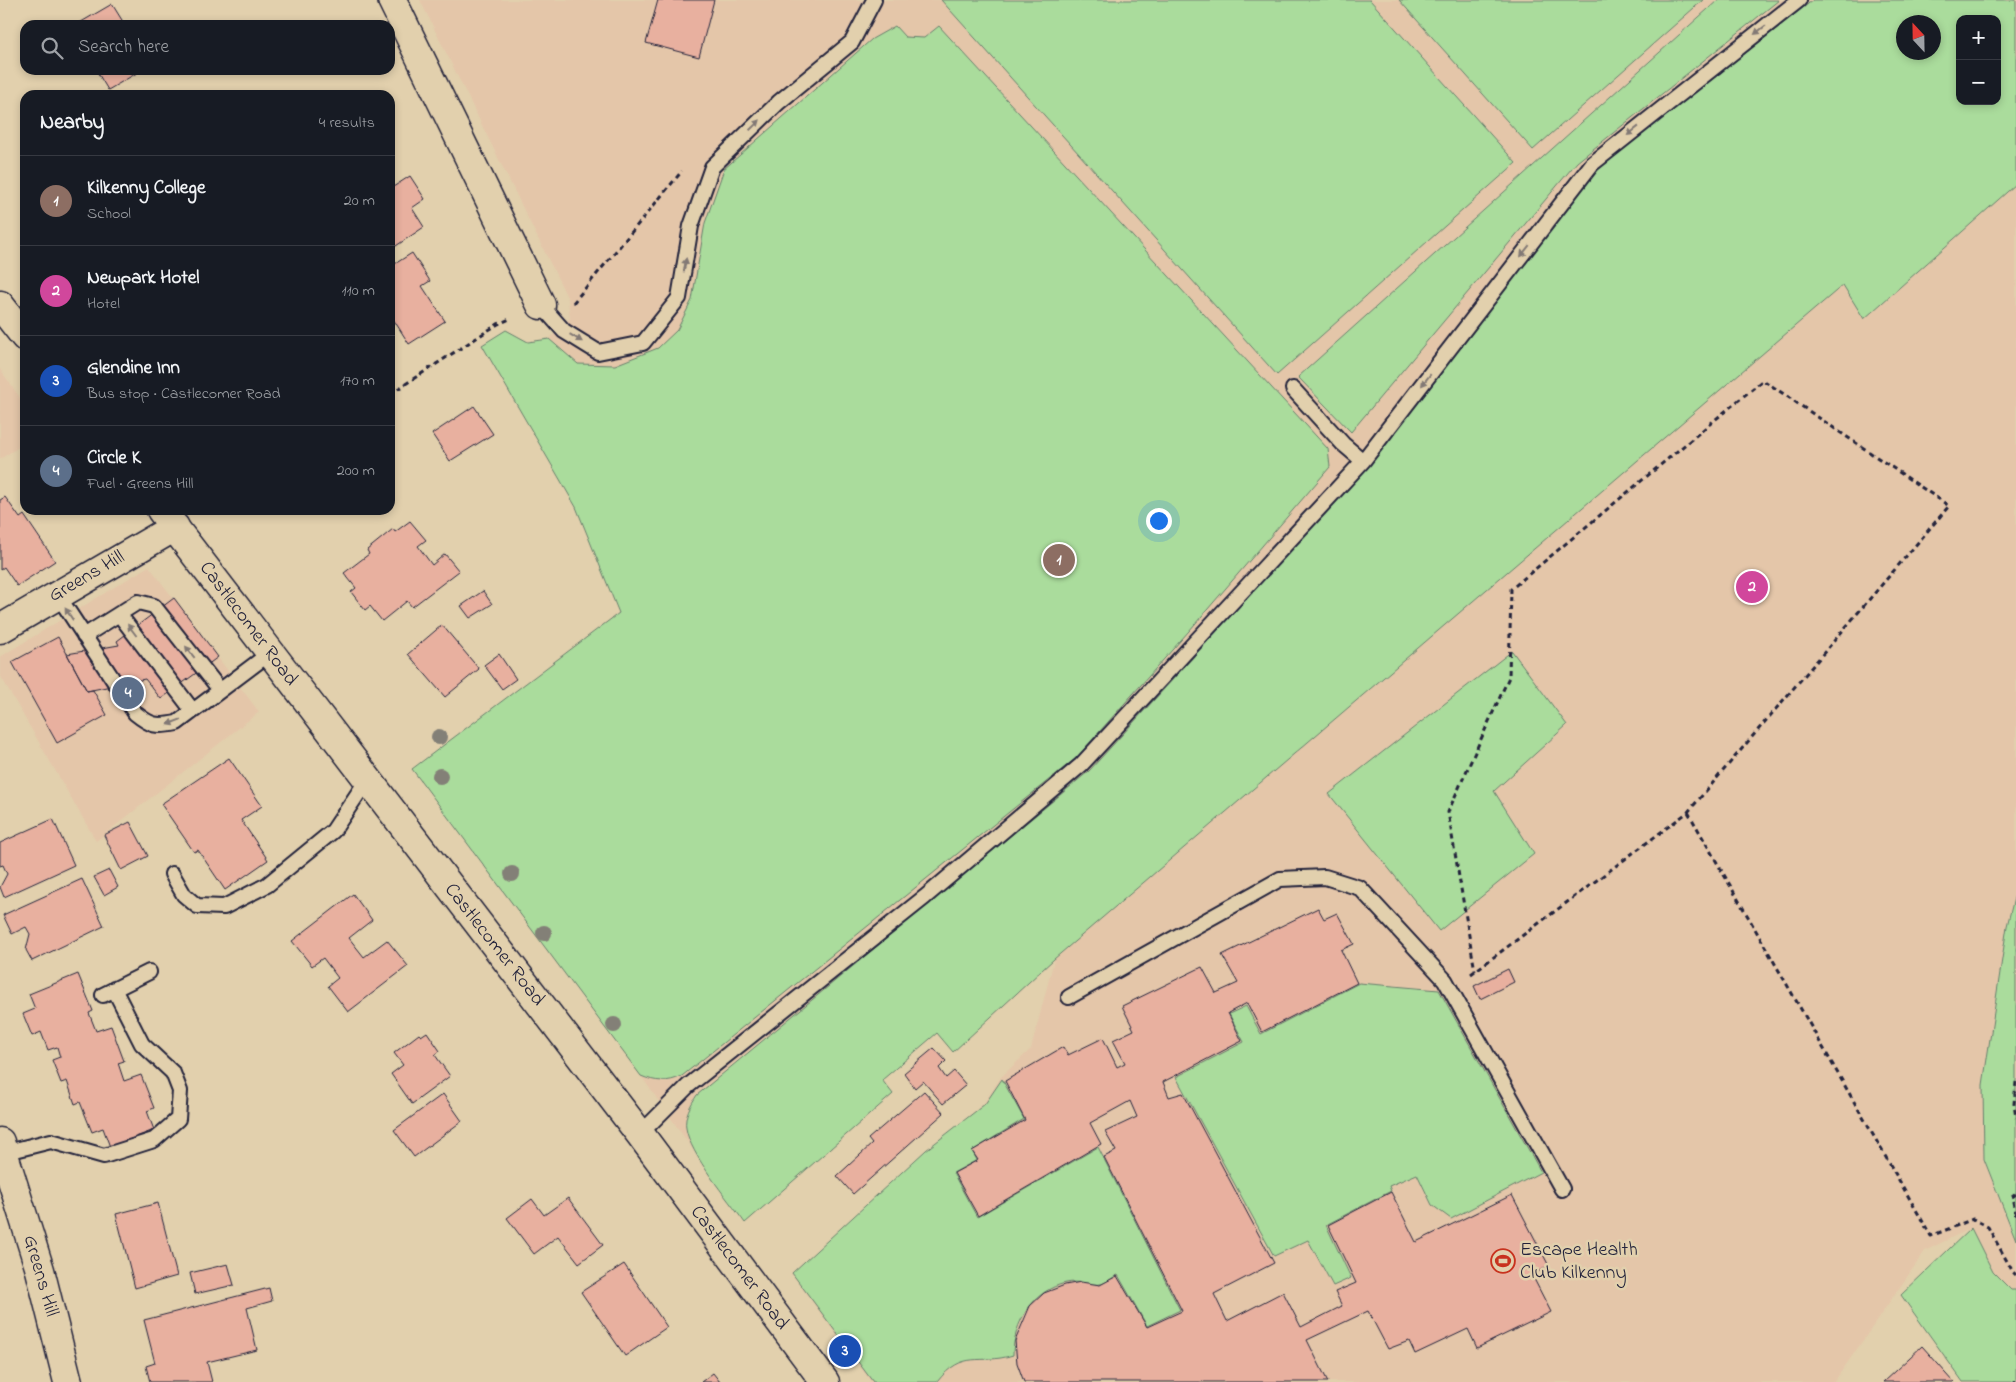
<!DOCTYPE html>
<html lang="en">
<head>
<meta charset="utf-8">
<style>
  body { margin:0; font-family:"Indie Flower",sans-serif; background:#242831; color:#f1f3f6 }
  .controls { position:absolute; right:15px; top:15px; display:grid; overflow:hidden; border-radius:10px; box-shadow:0 2px 8px #0003 }
  .controls button { width:45px; height:45px; display:grid; place-items:center; padding:0; border:0; border-bottom:1px solid #363941; background:#171b24; color:#f1f3f6; font:25px sans-serif }
  .compass { position:absolute; left:1896px; top:15px; width:45px; height:45px; border-radius:50%; background:#171b24; box-shadow:0 2px 8px #0003; rotate:338deg }
  .you { position:absolute; left:1158px; top:520px; width:18px; height:18px; margin:-12px; border:4px solid #fff; border-radius:50%; background:#1a73e8; box-shadow:0 0 0 8px #1a73e833 }
  .badge { display:grid; place-items:center; width:32px; height:32px; border-radius:50%; background:#db2777; color:#fff; font-size:16px; font-weight:700 }
  .pin { position:absolute; translate:-50% -50%; border:2px solid #fff; box-shadow:0 1px 5px #0006 }
  .list { margin:0; padding:0; list-style:none }
  h2 { display:flex; justify-content:space-between; align-items:center; height:65px; margin:0; padding:0 20px; font-size:21px }
  h2 small { font-size:16px; font-weight:400; color:#9ea1a6 }
  .list li { display:grid; grid-template-columns:32px 1fr auto; gap:15px; align-items:center; box-sizing:border-box; height:90px; padding:0 20px; border-top:1px solid #363941 }
  .list b { display:block; font-size:19px; white-space:nowrap }
  .list p { margin:0; font-size:16px; white-space:nowrap; color:#9ea1a6 }
  .list em { font-size:16px; font-style:normal; color:#9ea1a6 }
  .icon { flex:none; width:28px; height:28px; fill:none; stroke:currentColor; stroke-width:2; stroke-linecap:round; stroke-linejoin:round }
  .map { position:relative; flex:none; width:2016px; height:1382px; overflow:hidden }
  .search { position:absolute; background:#171b24; box-shadow:0 2px 8px #0003; left:20px; top:20px; width:375px; height:55px; display:flex; align-items:center; gap:12px; box-sizing:border-box; padding:0 18px; border-radius:15px; color:#9ea1a6; font-size:19px }
  .panel { position:absolute; background:#171b24; box-shadow:0 2px 8px #0003; left:20px; top:90px; width:375px; height:425px; border-radius:15px }
  .map>svg:first-child { display:block }
</style>
</head>
<body>
<div class="map">
<svg width="2016" height="1382" viewBox="0 0 2016 1382">
  <rect width="100%" height="100%" fill="#e2d0ad"/>
  <filter id="ink" filterUnits="userSpaceOnUse"><feTurbulence type="fractalNoise" baseFrequency=".02" numOctaves="2"/><feDisplacementMap in="SourceGraphic" scale="10" xChannelSelector="R" yChannelSelector="G"/><feConvolveMatrix kernelMatrix="1 2 1 2 8 2 1 2 1" color-interpolation-filters="sRGB"/></filter>
  <g filter="url(#ink)">
    <path fill="#e4c6a9" fill-rule="evenodd" d="M420,0H2016V890L2007,926L1983,1085L1984,1159L2016,1240V1290H2012L1993,1272L1971,1228L1925,1251L1834,1382H871L791,1273L984,1103L1001,1077L1031,1049L1054,960L953,1052L937,1033L882,1080L893,1094L745,1223L641,1076L412,769L619,612L576,507L482,345L506,330L528,342L549,339L570,318L568,299ZM1960,19H1997V101H1960ZM1904,22H1934V52H1904Z
      M0,369L25,405V443L0,459Z
      M149,566L259,712L96,841L0,675V657Z"/>
    <path fill="#aadc9c" stroke="#667f6c" fill-rule="evenodd" d="M941,0H1370L1516,163L1277,375Z
      M1399,0H1703L1533,150Z
      M1718,0H1779L1577,162L1351,432L1298,377Z
      M1813,0H2016V184L1864,319L1843,285L1054,959L953,1052L937,1033L882,1080L893,1094L745,1223C728,1199 690,1155 686,1128C684,1116 691,1104 697,1095L1089,771L1369,465L1597,170ZM1960,19H1997V101H1960ZM1904,22H1934V52H1904Z
      M895,26L905,37L924,38L939,26L1328,449L1330,467L1189,631L1076,758L682,1076C668,1083 655,1082 641,1076L412,769L619,613L576,507L482,345L506,330L528,342L549,339L578,364L615,365L658,348L677,330L692,300L705,223L724,169L872,39Z
      M1512,651L1567,725L1494,791L1534,854L1439,931L1329,794Z
      M2016,890V1240L1984,1159L1983,1085L2007,926Z
      M1359,983L1439,990L1541,1172L1451,1219L1432,1205L1417,1174L1389,1186L1391,1191L1326,1225L1351,1278L1333,1286L1308,1240L1274,1256L1176,1077L1244,1042L1229,1014L1246,1006L1261,1034Z
      M1002,1079L1024,1119L972,1151L977,1160L953,1173L977,1217L1098,1147L1180,1310L1147,1326L1118,1275C1113,1277 1106,1283 1101,1284C1092,1286 1079,1280 1066,1283C1033,1290 1013,1323 1013,1355C979,1366 964,1348 937,1382H873L792,1273L926,1150L985,1104Z
      M1971,1228L1993,1272L2011,1290H2016V1382H1963L1901,1295Z"/>
    <path fill="#e8b09f" stroke="#22223b" d="M658,0H714L699,57L646,43Z
      M112,4L125,25H76Z
      M96,70H142L108,90Z
      M410,176L425,199L412,208L424,227L390,250V189Z
      M412,253L430,281L422,286L445,321L409,344L390,314V267Z
      M474,406L493,434L450,461L432,434Z
      M5,497L20,518L24,515L55,561L17,586L4,567L0,570V500Z
      M410,521L426,540L418,546L432,565L445,554L459,571L412,607L407,601L382,621L370,606L365,610L351,592L356,588L344,573L369,554L367,550L393,529L395,532Z
      M483,591L492,604L470,618L461,606Z
      M174,598L218,657L161,699L145,679L87,691L67,654L119,645L117,641Z
      M442,625L479,669L445,697L408,654Z
      M58,637L87,691L93,690L107,715L57,743L12,662Z
      M499,654L516,679L502,689L484,665Z
      M229,758L262,806L241,820L268,860L225,890L198,850L194,852L161,804Z
      M53,819L74,865L4,897L0,887L7,874L3,865L0,866V843Z
      M130,822L148,856L121,870L104,835Z
      M109,870L118,887L104,895L94,877Z
      M82,879L104,926L32,961L26,950L30,934L26,927L12,934L3,915Z
      M353,894L372,920L349,938L364,957L387,940L408,966L348,1012L328,986L338,978L323,958L312,966L292,941Z
      M1318,908L1324,919L1337,913L1354,944L1341,950L1357,983L1262,1032L1247,1003L1228,1013L1242,1041L1163,1082L1169,1097L1183,1093L1274,1263L1214,1294L1227,1321L1283,1292L1301,1327L1342,1306L1335,1292L1356,1283L1328,1225L1391,1192L1416,1242L1512,1195L1549,1266L1532,1275L1551,1312L1477,1348L1468,1329L1415,1354L1409,1341L1388,1349L1368,1311L1307,1340L1328,1382H1024L1017,1363L1015,1341L1030,1306L1044,1293L1065,1285L1081,1282L1100,1285L1117,1276L1147,1327L1182,1311L1104,1157L1116,1151L1105,1132L1137,1117L1130,1101L1090,1123L1101,1144L978,1216L954,1173L978,1160L972,1151L1025,1120L1005,1081L1063,1047L1068,1055L1103,1038L1117,1067L1125,1063L1113,1040L1134,1030L1122,1006L1202,967L1216,993L1238,983L1222,955Z
      M1508,969L1514,982L1480,999L1474,986Z
      M78,974L93,1011L89,1013L96,1031L111,1026L124,1061L118,1063L124,1081L141,1075L154,1108L147,1111L154,1130L110,1147L103,1128L92,1132L80,1102L75,1104L67,1081L61,1083L52,1060L60,1057L57,1047L48,1050L41,1032L32,1036L23,1014L35,1009L29,994Z
      M427,1032L440,1051L435,1055L450,1076L412,1104L391,1074L403,1065L394,1053L419,1034L421,1036Z
      M934,1048L946,1061L939,1068L946,1078L954,1071L966,1085L943,1104L923,1081L915,1088L904,1073Z
      M924,1091L944,1113L853,1194L837,1176L872,1144L868,1139Z
      M443,1094L462,1121L414,1157L394,1130Z
      M568,1198L603,1245L579,1263L558,1236L534,1254L507,1218L532,1199L544,1215Z
      M158,1203L177,1276L135,1288L116,1214Z
      M228,1264L234,1285L195,1294L190,1273Z
      M624,1264L667,1327L625,1356L581,1292Z
      M269,1288L272,1301L247,1308L257,1350L207,1362L212,1382H150L146,1366L155,1363L144,1320Z
      M1922,1346L1954,1382H1883Z
      M713,1373L720,1382H701Z"/>
    <g fill="none" stroke-linecap="round" stroke-linejoin="round">
      <g stroke="#22223b" stroke-width="18">
        <path id="service" d="M541,305L564,331L598,352L643,343L679,298L691,226L712,167L779,102L852,42L874,0
          M1293,389L1343,444L1363,461
          M57,594L135,713C151,726 156,727 177,723L270,653
          M119,614L193,711
          M84,636L138,602L154,606L220,690
          M172,874L184,895L197,906L224,907L267,885L333,831L367,780
          M103,995L149,972
          M1069,997L1280,879L1325,877L1360,888L1445,980L1562,1189
          M640,1134L688,1086L925,897L1081,765L1363,461L1592,164L1799,0
          M3,1153L51,1141L104,1156L154,1140L178,1119L180,1091L173,1073L142,1044L114,989"/>
      </g>
      <g stroke="#22223b" stroke-width="31">
        <path id="minor" d="M392,0L541,305"/>
      </g>
      <g stroke="#22223b" stroke-width="31">
        <path id="tertiary" d="M0,629L175,527
          M0,1142L40,1270L68,1382"/>
      </g>
      <g stroke="#22223b" stroke-width="31">
        <path id="secondary" d="M0,305L25,337
          M161,510L640,1134L825,1382"/>
      </g>
      <path stroke="#22223b" stroke-width="3" stroke-dasharray="5 4" stroke-linecap="butt" d="M573,303L682,171
        M390,394L498,324L512,318
        M1688,812L1931,1236L1973,1219L1988,1227L2013,1272L2016,1275
        M1471,974L1688,812L1949,506L1763,380L1511,589L1509,677L1448,812L1475,971
        M2016,1082L2014,1104L2016,1118
        M2016,1194L2012,1197L2016,1216
        M2014,1382L2016,1381"/>
      <use href="#service" stroke="#e2d0ad" stroke-width="14"/>
      <use href="#minor" stroke="#e2d0ad" stroke-width="28"/>
      <use href="#tertiary" stroke="#e2d0ad" stroke-width="28"/>
      <use href="#secondary" stroke="#e2d0ad" stroke-width="28"/>
    </g>
    <g fill="#838077">
      <circle cx="439" cy="737" r="8"/>
      <circle cx="440" cy="776" r="8"/>
      <circle cx="512" cy="874" r="8"/>
      <circle cx="544" cy="933" r="8"/>
      <circle cx="614" cy="1025" r="8"/>
    </g>
    <defs><path id="oneway-solid" d="M-6-.8H1V-3.2L6.5 0L1 3.2V.8H-6Z" transform="scale(1.25)"/></defs>
    <g fill="#827974">
      <use href="#oneway-solid" transform="translate(1760 30) rotate(142)"/>
      <use href="#oneway-solid" transform="translate(755 125) rotate(-44)"/>
      <use href="#oneway-solid" transform="translate(1633 131) rotate(142)"/>
      <use href="#oneway-solid" transform="translate(1525 251) rotate(128)"/>
      <use href="#oneway-solid" transform="translate(685 265) rotate(-80)"/>
      <use href="#oneway-solid" transform="translate(576 338) rotate(31)"/>
      <use href="#oneway-solid" transform="translate(1426 380) rotate(128)"/>
      <use href="#oneway-solid" transform="translate(69 614) rotate(-123)"/>
      <use href="#oneway-solid" transform="translate(132 630) rotate(-127)"/>
      <use href="#oneway-solid" transform="translate(190 652) rotate(-128)"/>
      <use href="#oneway-solid" transform="translate(174 722) rotate(159)"/>
    </g>
  </g>
  <defs>
    <g id="stadium-ring" transform="scale(1.25)"><circle r="9.5" fill="#e2d0ad" stroke="#c8321e" stroke-width="1.5"/><path d="M0-5a6.5 5 0 1 0 0 10a6.5 5 0 1 0 0-10ZM-3.5-1.8h7v3.6h-7Z" fill="#c8321e"/></g>
  </defs>
  <g fill-rule="evenodd">
    <use href="#stadium-ring" x="1503" y="1261"/>
  </g>
  <g text-anchor="middle" dominant-baseline="central" stroke-width="5" stroke-linejoin="round" paint-order="stroke">
    <g font-size="20" fill="#22223b" stroke="#e2d0ad">
      <text transform="translate(87 577) rotate(-30)">Greens Hill</text>
      <text transform="translate(248 624) rotate(53)">Castlecomer Road</text>
      <text transform="translate(494 945) rotate(52)">Castlecomer Road</text>
      <text transform="translate(739 1268) rotate(53)">Castlecomer Road</text>
      <text transform="translate(40 1276) rotate(74)">Greens Hill</text>
    </g>
    <g font-size="20" fill="#22223b" stroke="#e2d0ad" text-anchor="start">
      <text x="1520" y="1250">Escape Health<tspan x="1520" dy="23">Club Kilkenny</tspan></text>
    </g>
  </g>
</svg>
<div class="controls">
<button>+</button>
<button>−</button>
</div>
<svg class="compass" viewBox="-18 -18 36 36"><path d="M0-13l5 13h-10z" fill="#e53935"/><path d="M0 13l5-13h-10z" fill="#9ea1a6"/></svg>
<div class="you"></div>
<div class="pin badge" style="left:1059px;top:560px;background:#8d6e63">1</div>
<div class="pin badge" style="left:1752px;top:587px;background:#d1479c">2</div>
<div class="pin badge" style="left:845px;top:1351px;background:#1a4fb4">3</div>
<div class="pin badge" style="left:128px;top:693px;background:#5c6f8a">4</div>
<div class="search"><svg class="icon" aria-label="search" viewBox="0 0 24 24"><circle cx="10" cy="10" r="6"/><path d="M15 15l6 6"/></svg>Search here</div>
<section class="panel">
<h2>Nearby<small>4 results</small></h2>
<ul class="list">
<li><span class="badge" style="background:#8d6e63">1</span><div><b>Kilkenny College</b><p>School</p></div><em>20 m</em></li>
<li><span class="badge" style="background:#d1479c">2</span><div><b>Newpark Hotel</b><p>Hotel</p></div><em>110 m</em></li>
<li><span class="badge" style="background:#1a4fb4">3</span><div><b>Glendine Inn</b><p>Bus stop · Castlecomer Road</p></div><em>170 m</em></li>
<li><span class="badge" style="background:#5c6f8a">4</span><div><b>Circle K</b><p>Fuel · Greens Hill</p></div><em>200 m</em></li>
</ul>
</section>
</div>
</body>
</html>
